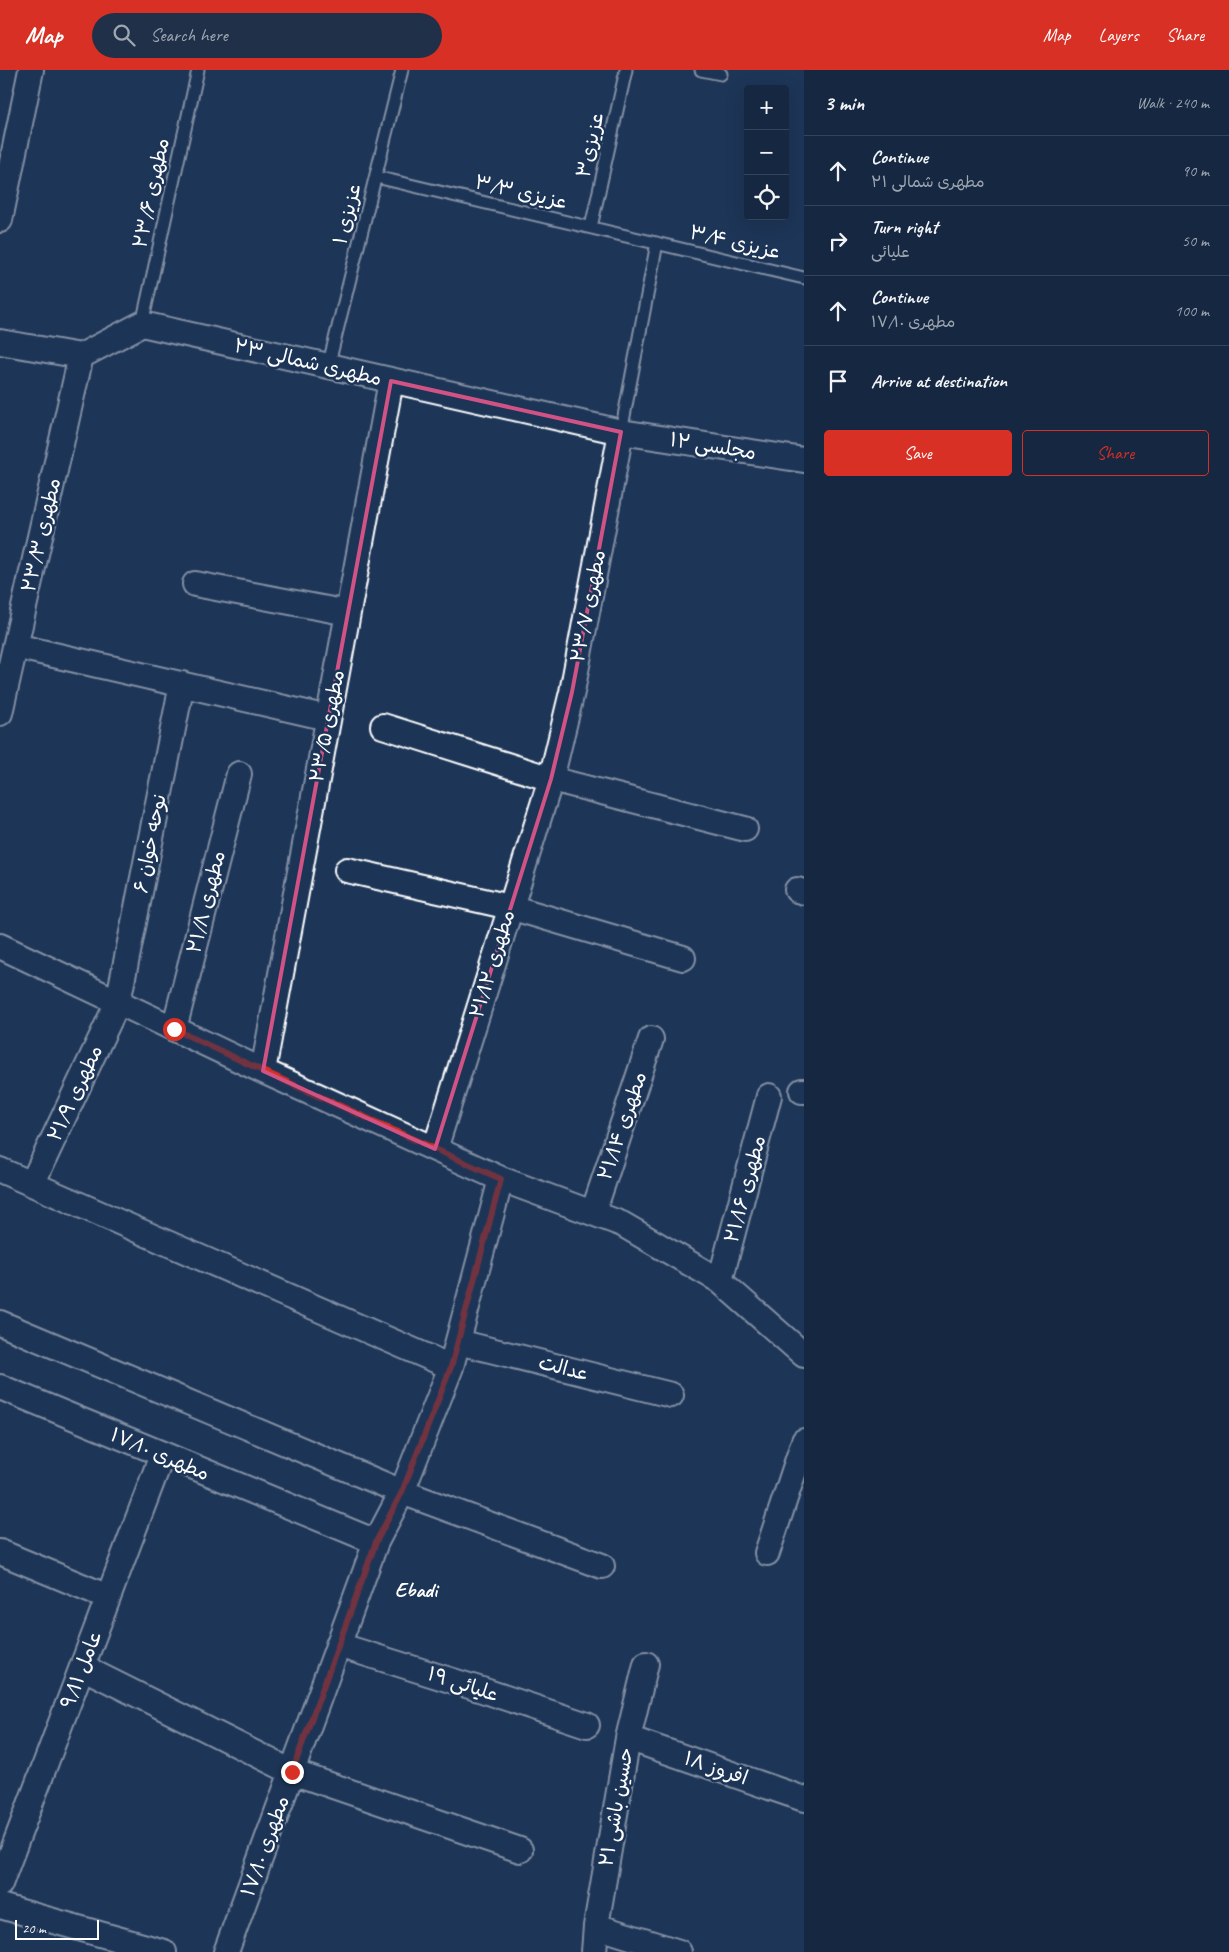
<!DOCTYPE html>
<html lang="en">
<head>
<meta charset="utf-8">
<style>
  body { margin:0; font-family:Caveat,"Playpen Sans Arabic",sans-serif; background:#1f3048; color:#f1f3f6 }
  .controls { position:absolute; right:15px; top:15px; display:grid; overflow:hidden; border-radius:5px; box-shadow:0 5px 20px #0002 }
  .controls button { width:45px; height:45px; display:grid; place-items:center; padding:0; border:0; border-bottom:1px solid #35445a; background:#162841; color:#f1f3f6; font:25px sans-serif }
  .scale { position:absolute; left:15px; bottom:12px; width:84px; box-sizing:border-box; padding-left:5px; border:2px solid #fff; border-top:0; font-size:14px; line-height:18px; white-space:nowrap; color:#fff; -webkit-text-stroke:4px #1d3557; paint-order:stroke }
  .stop { position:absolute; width:15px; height:15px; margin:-11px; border:4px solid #d93025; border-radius:50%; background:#fff }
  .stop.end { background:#d93025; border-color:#fff; box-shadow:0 1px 5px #0008 }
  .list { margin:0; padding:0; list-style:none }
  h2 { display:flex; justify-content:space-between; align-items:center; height:65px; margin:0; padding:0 20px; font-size:21px }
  h2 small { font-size:16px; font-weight:400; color:#9ea6b1 }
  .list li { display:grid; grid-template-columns:32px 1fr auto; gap:15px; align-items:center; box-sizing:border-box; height:70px; padding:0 20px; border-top:1px solid #35445a }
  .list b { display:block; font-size:19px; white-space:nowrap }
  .list p { margin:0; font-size:16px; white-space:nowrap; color:#9ea6b1 }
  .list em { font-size:16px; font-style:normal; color:#9ea6b1 }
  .actions { display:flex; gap:10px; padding:15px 20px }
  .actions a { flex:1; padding:11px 0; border:1px solid #d93025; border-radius:5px; text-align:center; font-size:18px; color:#d93025 }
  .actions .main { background:#d93025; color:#fff }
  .icon { flex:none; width:28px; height:28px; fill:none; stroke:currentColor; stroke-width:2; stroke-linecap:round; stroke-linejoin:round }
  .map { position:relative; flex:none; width:804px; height:1882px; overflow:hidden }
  header { display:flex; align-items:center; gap:30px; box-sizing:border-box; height:70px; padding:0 25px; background:#d93025; color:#fff }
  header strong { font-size:24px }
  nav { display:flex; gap:28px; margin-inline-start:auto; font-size:18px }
  .search { width:350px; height:45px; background:#1f3048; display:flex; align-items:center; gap:12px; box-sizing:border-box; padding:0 18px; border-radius:28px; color:#9ea6b1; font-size:19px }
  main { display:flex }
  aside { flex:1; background:#162841 }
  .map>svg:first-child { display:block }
</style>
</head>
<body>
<header>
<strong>Map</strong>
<div class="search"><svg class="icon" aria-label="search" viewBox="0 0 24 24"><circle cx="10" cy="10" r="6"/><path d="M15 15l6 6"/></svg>Search here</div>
<nav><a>Map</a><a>Layers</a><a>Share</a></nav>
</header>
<main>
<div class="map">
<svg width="804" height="1882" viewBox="0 0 804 1882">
  <rect width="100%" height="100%" fill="#1d3557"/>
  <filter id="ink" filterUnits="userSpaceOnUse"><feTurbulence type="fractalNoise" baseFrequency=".02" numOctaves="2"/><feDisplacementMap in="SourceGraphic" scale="10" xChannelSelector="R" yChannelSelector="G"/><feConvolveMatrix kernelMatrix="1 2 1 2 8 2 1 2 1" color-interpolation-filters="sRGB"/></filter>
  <g filter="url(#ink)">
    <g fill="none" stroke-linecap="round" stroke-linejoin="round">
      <g stroke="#fff" stroke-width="15">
        <path id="lane" d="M701,0L721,4
          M376,107L804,208
          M591,157L626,0
          M142,254L198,0
          M328,297L402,0
          M621,362L657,173"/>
      </g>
      <g stroke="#fff" stroke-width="28">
        <path id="street" d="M0,150L31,0
          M0,272L81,286L142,254L621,362L804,390
          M195,514L348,543
          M15,576L328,648
          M0,643L81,286
          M383,656L551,709L745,759
          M347,800L510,837L683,888
          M797,820L804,822
          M0,876L263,1001L501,1109L622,1154L720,1211L804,1285
          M174,959L239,704
          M263,1001L391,311
          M802,1021H804
          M435,1079L551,709L572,622L621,362
          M0,1100L451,1297
          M32,1114L118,932L182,614
          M593,1143L651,969
          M720,1211L769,1026
          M0,1253L402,1422L602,1496
          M458,1272L671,1325
          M0,1317L376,1472
          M0,1482L108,1527
          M767,1483L804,1371
          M338,1575L482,1620L587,1655
          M82,1597L292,1702L520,1780
          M628,1668L804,1729
          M0,1814L162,1385
          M0,1836L164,1882
          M596,1856L679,1882
          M226,1882L376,1472L402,1422L451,1297L501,1109
          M594,1882L596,1856L628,1668L646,1594"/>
      </g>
      <use href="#lane" stroke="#1d3557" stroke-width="11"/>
      <use href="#street" stroke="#1d3557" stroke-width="24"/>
    </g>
  </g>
  <g fill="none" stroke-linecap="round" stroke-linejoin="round" filter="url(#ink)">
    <path stroke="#d93025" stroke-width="6" d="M174,959L263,1001L501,1109L451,1297L402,1422L376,1472L292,1702"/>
  </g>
  <path d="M0 0H804V1882H0ZM391,311L621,362L572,622L551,709L435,1079L263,1001Z" fill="#1d3557" fill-opacity=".55" fill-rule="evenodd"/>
  <path fill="none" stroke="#d15284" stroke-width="4" stroke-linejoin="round" d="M391,311L621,362L572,622L551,709L435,1079L263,1001Z"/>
  <g text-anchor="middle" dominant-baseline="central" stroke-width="5" stroke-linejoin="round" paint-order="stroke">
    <g font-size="20" fill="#fff" stroke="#1d3557">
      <text transform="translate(590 75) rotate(-77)">عزیزی۳</text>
      <text transform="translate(521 122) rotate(13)">عزیزی ۳/۳</text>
      <text transform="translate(151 123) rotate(-78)">مطهری ۲۳/۶</text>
      <text transform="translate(347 144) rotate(-76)">عزیزی ۱</text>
      <text transform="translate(735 172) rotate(13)">عزیزی ۳/۴</text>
      <text transform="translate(308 292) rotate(13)">مطهری شمالی ۲۳</text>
      <text transform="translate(713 376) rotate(9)">مجلسی ۱۲</text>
      <text transform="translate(41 465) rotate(-77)">مطهری ۲۳/۳</text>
      <text transform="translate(588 536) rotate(-79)">مطهری ۲۳/۷</text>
      <text transform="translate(327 656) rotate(-79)">مطهری ۲۳/۵</text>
      <text transform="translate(150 773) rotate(-79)">نوحه خوان ۶</text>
      <text transform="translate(206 832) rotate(-76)">مطهری ۲۱/۸</text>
      <text transform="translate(492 894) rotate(-73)">مطهری ۲۱/۱۲</text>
      <text transform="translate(75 1023) rotate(-65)">مطهری ۲۱/۹</text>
      <text transform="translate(622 1056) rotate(-71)">مطهری ۲۱/۱۴</text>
      <text transform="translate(745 1119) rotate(-75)">مطهری ۲۱/۱۶</text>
      <text transform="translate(564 1298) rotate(14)">عدالت</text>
      <text transform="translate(160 1384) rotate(23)">مطهری ۱۷/۱۰</text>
      <text transform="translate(81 1600) rotate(-69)">عامل ۹/۱۱</text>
      <text transform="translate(463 1614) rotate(18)">علیائی ۱۹</text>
      <text transform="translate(716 1698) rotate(19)">افروز ۱۸</text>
      <text transform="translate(616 1737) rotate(-80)">حسین باشی ۲۱</text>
      <text transform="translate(265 1776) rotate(-70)">مطهری ۱۷/۱۰</text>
    </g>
    <g font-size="21" font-weight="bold" fill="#fff" stroke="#1d3557">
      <text x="416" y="1520">Ebadi</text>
    </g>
  </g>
</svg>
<div class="controls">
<button>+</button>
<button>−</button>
<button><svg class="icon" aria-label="locate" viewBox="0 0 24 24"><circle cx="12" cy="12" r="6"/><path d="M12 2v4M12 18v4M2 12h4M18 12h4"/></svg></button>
</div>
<div class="scale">20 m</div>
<div class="stop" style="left:174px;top:959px"></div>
<div class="stop end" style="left:292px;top:1702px"></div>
</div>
<aside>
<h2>3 min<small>Walk · 240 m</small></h2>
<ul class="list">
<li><svg class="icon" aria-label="ahead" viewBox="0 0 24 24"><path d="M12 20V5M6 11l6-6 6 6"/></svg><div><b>Continue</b><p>مطهری شمالی ۲۱</p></div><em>90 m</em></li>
<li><svg class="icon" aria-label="right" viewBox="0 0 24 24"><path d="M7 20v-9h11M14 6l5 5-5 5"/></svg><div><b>Turn right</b><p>علیائی</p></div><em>50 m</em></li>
<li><svg class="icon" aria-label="ahead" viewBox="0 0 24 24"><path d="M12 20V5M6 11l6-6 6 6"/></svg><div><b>Continue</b><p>مطهری ۱۷/۱۰</p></div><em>100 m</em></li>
<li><svg class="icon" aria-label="arrive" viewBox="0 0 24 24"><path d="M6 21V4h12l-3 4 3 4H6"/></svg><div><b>Arrive at destination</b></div></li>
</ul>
<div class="actions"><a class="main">Save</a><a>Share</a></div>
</aside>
</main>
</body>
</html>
